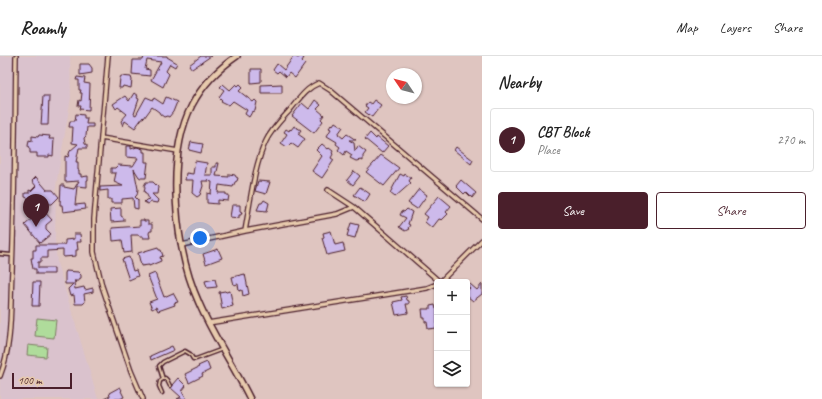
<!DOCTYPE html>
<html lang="en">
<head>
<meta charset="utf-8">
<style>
  body { margin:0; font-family:Caveat,sans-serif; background:#f2f2f2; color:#222 }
  .controls { position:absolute; right:12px; bottom:12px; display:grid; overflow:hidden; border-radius:4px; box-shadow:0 1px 3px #0004 }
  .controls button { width:36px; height:36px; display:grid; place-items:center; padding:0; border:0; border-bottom:1px solid #e0e0e0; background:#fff; color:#222; font:20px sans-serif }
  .compass { position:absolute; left:386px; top:12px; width:36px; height:36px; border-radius:50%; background:#fff; box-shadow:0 1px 3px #0004; rotate:305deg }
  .scale { position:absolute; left:12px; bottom:10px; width:60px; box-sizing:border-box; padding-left:4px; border:2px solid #4a1f2b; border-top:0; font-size:11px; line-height:14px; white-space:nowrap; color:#4a1f2b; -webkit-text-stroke:3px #e7caad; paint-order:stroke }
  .you { position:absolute; left:200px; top:182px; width:14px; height:14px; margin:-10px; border:3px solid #fff; border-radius:50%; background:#1a73e8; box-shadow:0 0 0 6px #1a73e833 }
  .badge { display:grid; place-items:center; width:26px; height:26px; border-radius:50%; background:#4a1f2b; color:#fff; font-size:13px; font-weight:700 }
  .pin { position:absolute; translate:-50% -33px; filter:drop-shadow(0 1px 2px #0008) }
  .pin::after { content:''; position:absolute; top:21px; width:14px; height:12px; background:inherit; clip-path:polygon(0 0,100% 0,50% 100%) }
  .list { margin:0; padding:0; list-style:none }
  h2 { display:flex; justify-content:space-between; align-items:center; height:52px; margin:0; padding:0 16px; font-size:17px }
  h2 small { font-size:13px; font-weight:400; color:#767676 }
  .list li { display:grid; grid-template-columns:26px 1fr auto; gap:12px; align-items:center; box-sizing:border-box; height:64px; margin:0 8px 8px; padding:0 8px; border:1px solid #e0e0e0; border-radius:4px }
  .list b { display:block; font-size:15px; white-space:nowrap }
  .list p { margin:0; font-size:13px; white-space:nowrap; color:#767676 }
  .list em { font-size:13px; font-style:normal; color:#767676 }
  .actions { display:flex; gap:8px; padding:12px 16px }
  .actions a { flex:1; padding:9px 0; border:1px solid #4a1f2b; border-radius:4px; text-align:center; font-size:14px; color:#4a1f2b }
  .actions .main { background:#4a1f2b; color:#fff }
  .icon { flex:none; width:22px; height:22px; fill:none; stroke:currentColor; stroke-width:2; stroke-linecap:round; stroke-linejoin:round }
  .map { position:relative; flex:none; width:482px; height:343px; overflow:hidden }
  header { display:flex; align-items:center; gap:24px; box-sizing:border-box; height:56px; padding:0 20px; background:#fff; border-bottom:1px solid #e0e0e0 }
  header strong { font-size:19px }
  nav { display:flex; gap:22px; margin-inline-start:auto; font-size:14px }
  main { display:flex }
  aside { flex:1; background:#fff }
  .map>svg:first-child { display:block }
</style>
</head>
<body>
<header>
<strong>Roamly</strong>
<nav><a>Map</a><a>Layers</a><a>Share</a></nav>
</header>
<main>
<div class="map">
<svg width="482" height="343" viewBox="0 0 482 343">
  <rect width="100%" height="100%" fill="#dfc5c0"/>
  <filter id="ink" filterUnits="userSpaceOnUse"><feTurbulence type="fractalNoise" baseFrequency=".025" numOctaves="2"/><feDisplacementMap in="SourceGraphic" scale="8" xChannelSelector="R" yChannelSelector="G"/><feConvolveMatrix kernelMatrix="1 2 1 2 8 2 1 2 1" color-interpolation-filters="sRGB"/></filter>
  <g filter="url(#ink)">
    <path fill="#dac2cd" d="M0,0H70L71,41L56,130L55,185L57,207L98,343H0Z"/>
    <path fill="#afdc9b" stroke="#7c7e63" d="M37,262L56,264L54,282L35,280Z
      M28,289L47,291L46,301L27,299Z"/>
    <path fill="#cdbaeb" stroke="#4a1f2b" d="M144,0H167V1L177,7L175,11L170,8L166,15L169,18L163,31L151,24L161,6L147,4L145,13L150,14V20L132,18L133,4H143Z
      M201,0H211L192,13L189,9Z
      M294,0L298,2L301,0L304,2L302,5L305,8L295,22L289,17L286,21L279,15L277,17L273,14L277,8L284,14Z
      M80,8H89L92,12V17L80,19Z
      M251,13H261V26L251,27Z
      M121,20L131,21L132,24L131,32L123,30L122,32H119L120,22Z
      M77,21L85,22L84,27L90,28L89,54L80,53L81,50H78L79,44L81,45L82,37H80L81,34H79V24H76Z
      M223,28L230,34L236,28L238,30L240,28L243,31L239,35L253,46L255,44L257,46L255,55L252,56L249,61L245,58L247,54L233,45L229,49L221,45L222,44L219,41L224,34L220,31Z
      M282,28V37H261V29Z
      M134,37L138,40L137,42L139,43L134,58L136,59L146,41L153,44L154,42L163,48L166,41L177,46L173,56L169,61L167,60L164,61L160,58L159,56L152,51L144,62L143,61L135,72L125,65L123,70L121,65L127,58L118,51L116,53L113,48L125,40L129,45Z
      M43,40H49L48,69H41Z
      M315,44L321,49L317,53L324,59L321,63L323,65L314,77L292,60L302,47L309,53Z
      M374,44L381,49L372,61L365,56L368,52L365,50L368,46L371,48Z
      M76,58L84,59V62H87L86,68H93V71H87L86,80L84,82L85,88L87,89V92H79L76,106H78V114H79V118H81V121L88,120V124H87V131L77,130L75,149L85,148L86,153L63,156L62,149H60L61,129H64V131L74,133L79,125L65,126V100L68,101L70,95L78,88L72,87L73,71H69L70,65H75Z
      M335,66L343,71L338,78L343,82L347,78L356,84H349L354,87L355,95L358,90L366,96L363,100V105L361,104L356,105L350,102L352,99L346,95L344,99L338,94L340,91L336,88L337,86L327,80L331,73L329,72L332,68L333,69Z
      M294,70L301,74L298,78L305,83L298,92L291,87L287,91L281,87L287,78L284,76L286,73L289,75L290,73L291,74Z
      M370,77L376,83L377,81L388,90L382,97L365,83Z
      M39,79L50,80L49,83H54L53,100L49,99V101H37V97H30V94L28,90L29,84L32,85V80L38,81Z
      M191,86L203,88L201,97L189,94Z
      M322,88L328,93L329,92L333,95L332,97L333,98L331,102L334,104L322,122L312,115L322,100L316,94Z
      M126,90H131V93L137,91L143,93V96H145V106H148L146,122H141L139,121L134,113L138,133L137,139L135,141L138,144V153L134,152L133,142L122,143V147H111V143H108V134L100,135V131L123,130L114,126L116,117H111V112H115L118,109L133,110L138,102L126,101Z
      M456,91L473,104L471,108L454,94Z
      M381,99L399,112L384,130L366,116Z
      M195,105L207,107L205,119H212V111H216V107H219L216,120L229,121V118L235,119L236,121L238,122L237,125L235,126L233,131L219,129L218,137H226V139H229L228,145L218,144V148L207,147V137L211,138L212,126L208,125V123L207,125H202L203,130L200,139L197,141L192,137L193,124H185L186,117L193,118Z
      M354,115L360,120L353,129L347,124Z
      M400,118L404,120L405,118L411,122L409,125L411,127L395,141L390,137Z
      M36,121L47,134H53L59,141L52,148H46L41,152L52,164L46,169V173L51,178L40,187L25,169L35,160L29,154L34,149L28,144V142L25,141V137H29V134L31,135L36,130L32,125Z
      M461,124L476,137L472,142L466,136L464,138L456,130Z
      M258,125L270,126L266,138L255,135Z
      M146,126H153L158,131L157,138H152L158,144L157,147L151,146L148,148L144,146L146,144L149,143L146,137L144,136L145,132L144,130Z
      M360,131L370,138L365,146L354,139Z
      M419,133L427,139L417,153L408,147Z
      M439,140L451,150L446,156L448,158L442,164L439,163L432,172L425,166L428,161L424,158Z
      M264,144L269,147L267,155L257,154L260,147H262Z
      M232,149H240V155L242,156L241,159H239V162L230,161Z
      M121,152V160L124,162V165L111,166L110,153Z
      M407,153L412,156L408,168L410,169L408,172L409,173L405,175L399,171L406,162L400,159L402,155L404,156Z
      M140,164H144V165H148V168H152V175H150L149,177L150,182H143V180H139V179H131L132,196L124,197L122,184L113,185L112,172L140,170Z
      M351,167L359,169L355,182L347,180Z
      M331,175L335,189L343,187L345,195L327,199L322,182L324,181L323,177Z
      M74,178H80L81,186H77L78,194H76V200L63,201V194L47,195V202H41V206H38V212H54V218H36V213H33L31,202H33V194H36V189H64L65,187V184L74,183Z
      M158,191L159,194H161L163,200L160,201L161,205L149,210V209L141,210L138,197Z
      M218,193L222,202L206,208L203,198Z
      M129,201L133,215L136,214L138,220L129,224L122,203Z
      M66,215L78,216L81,219V222L79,223V225H74L76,226L74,227L75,233L84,231L85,234L93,232V236L84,238L85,246L83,248H75L74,239L70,240L68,233L73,228H65V217Z
      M155,217L164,241L173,237L178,246L174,247L175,249L158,255L156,251L152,253L149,246L157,243L148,220Z
      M245,218L249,238L243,240L242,234L239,235L238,228L234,229L232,221Z
      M215,223L217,231L207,232L205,225Z
      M33,226H40L39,250H32Z
      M470,228L477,234L482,228V238L473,245L467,240V235L470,232L468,230Z
      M225,235L226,236L230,235L233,250L222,253L219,236Z
      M406,240L407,244L409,245V248H406L408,257L396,259L393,246L402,244L401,241Z
      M435,249L436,253H437V272L428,273L427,266H425V262H423L422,253H430V250Z
      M172,290L174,294L151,304L150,300Z
      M207,306L210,314L202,318L203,320L189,327L185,318L199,311L198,310Z
      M178,322L186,330L182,335L187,343H177L181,341L171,332L172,329Z
      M120,331L122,334L121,335L124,341L120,343H104L110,340L109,337Z"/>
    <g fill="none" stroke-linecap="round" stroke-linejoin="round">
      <g stroke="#4a1f2b" stroke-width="5">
        <path id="service" d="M0,198L12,199
          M163,323L159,310L163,306L185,295L190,298L193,303H196L223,293
          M162,337L159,330L160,325L165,322L167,324L170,330"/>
      </g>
      <g stroke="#4a1f2b" stroke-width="6">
        <path id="minor" d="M108,0L94,163V196L102,230L131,315L143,343
          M101,82L178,95
          M328,134L354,151L440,226
          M245,175C250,148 254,109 266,85C271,74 282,63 290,54C299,43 306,32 319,27L330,34L482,163
          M182,189L245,175L337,158L354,151
          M440,226L482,184
          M208,267L427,232L437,228
          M0,320C13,288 10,249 12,215C15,143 15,72 16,0"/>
      </g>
      <g stroke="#4a1f2b" stroke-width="8">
        <path id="secondary" d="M237,0C218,13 203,28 192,49C165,101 175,194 199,247C213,280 234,310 250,343"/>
      </g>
      <use href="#service" stroke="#e7caad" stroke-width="2"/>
      <use href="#minor" stroke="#e7caad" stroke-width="3.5"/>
      <use href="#secondary" stroke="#e7caad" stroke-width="5"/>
    </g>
  </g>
</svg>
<div class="controls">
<button>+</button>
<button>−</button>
<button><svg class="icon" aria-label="layers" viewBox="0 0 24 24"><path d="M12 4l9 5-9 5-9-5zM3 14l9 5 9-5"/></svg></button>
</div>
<svg class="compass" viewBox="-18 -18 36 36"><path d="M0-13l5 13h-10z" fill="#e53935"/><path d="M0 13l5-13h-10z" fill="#767676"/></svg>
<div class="scale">100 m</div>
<div class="you"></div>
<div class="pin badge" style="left:36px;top:171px">1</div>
</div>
<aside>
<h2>Nearby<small></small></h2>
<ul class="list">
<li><span class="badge">1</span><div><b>CBT Block</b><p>Place</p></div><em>270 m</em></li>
</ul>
<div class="actions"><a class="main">Save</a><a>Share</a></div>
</aside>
</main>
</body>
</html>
